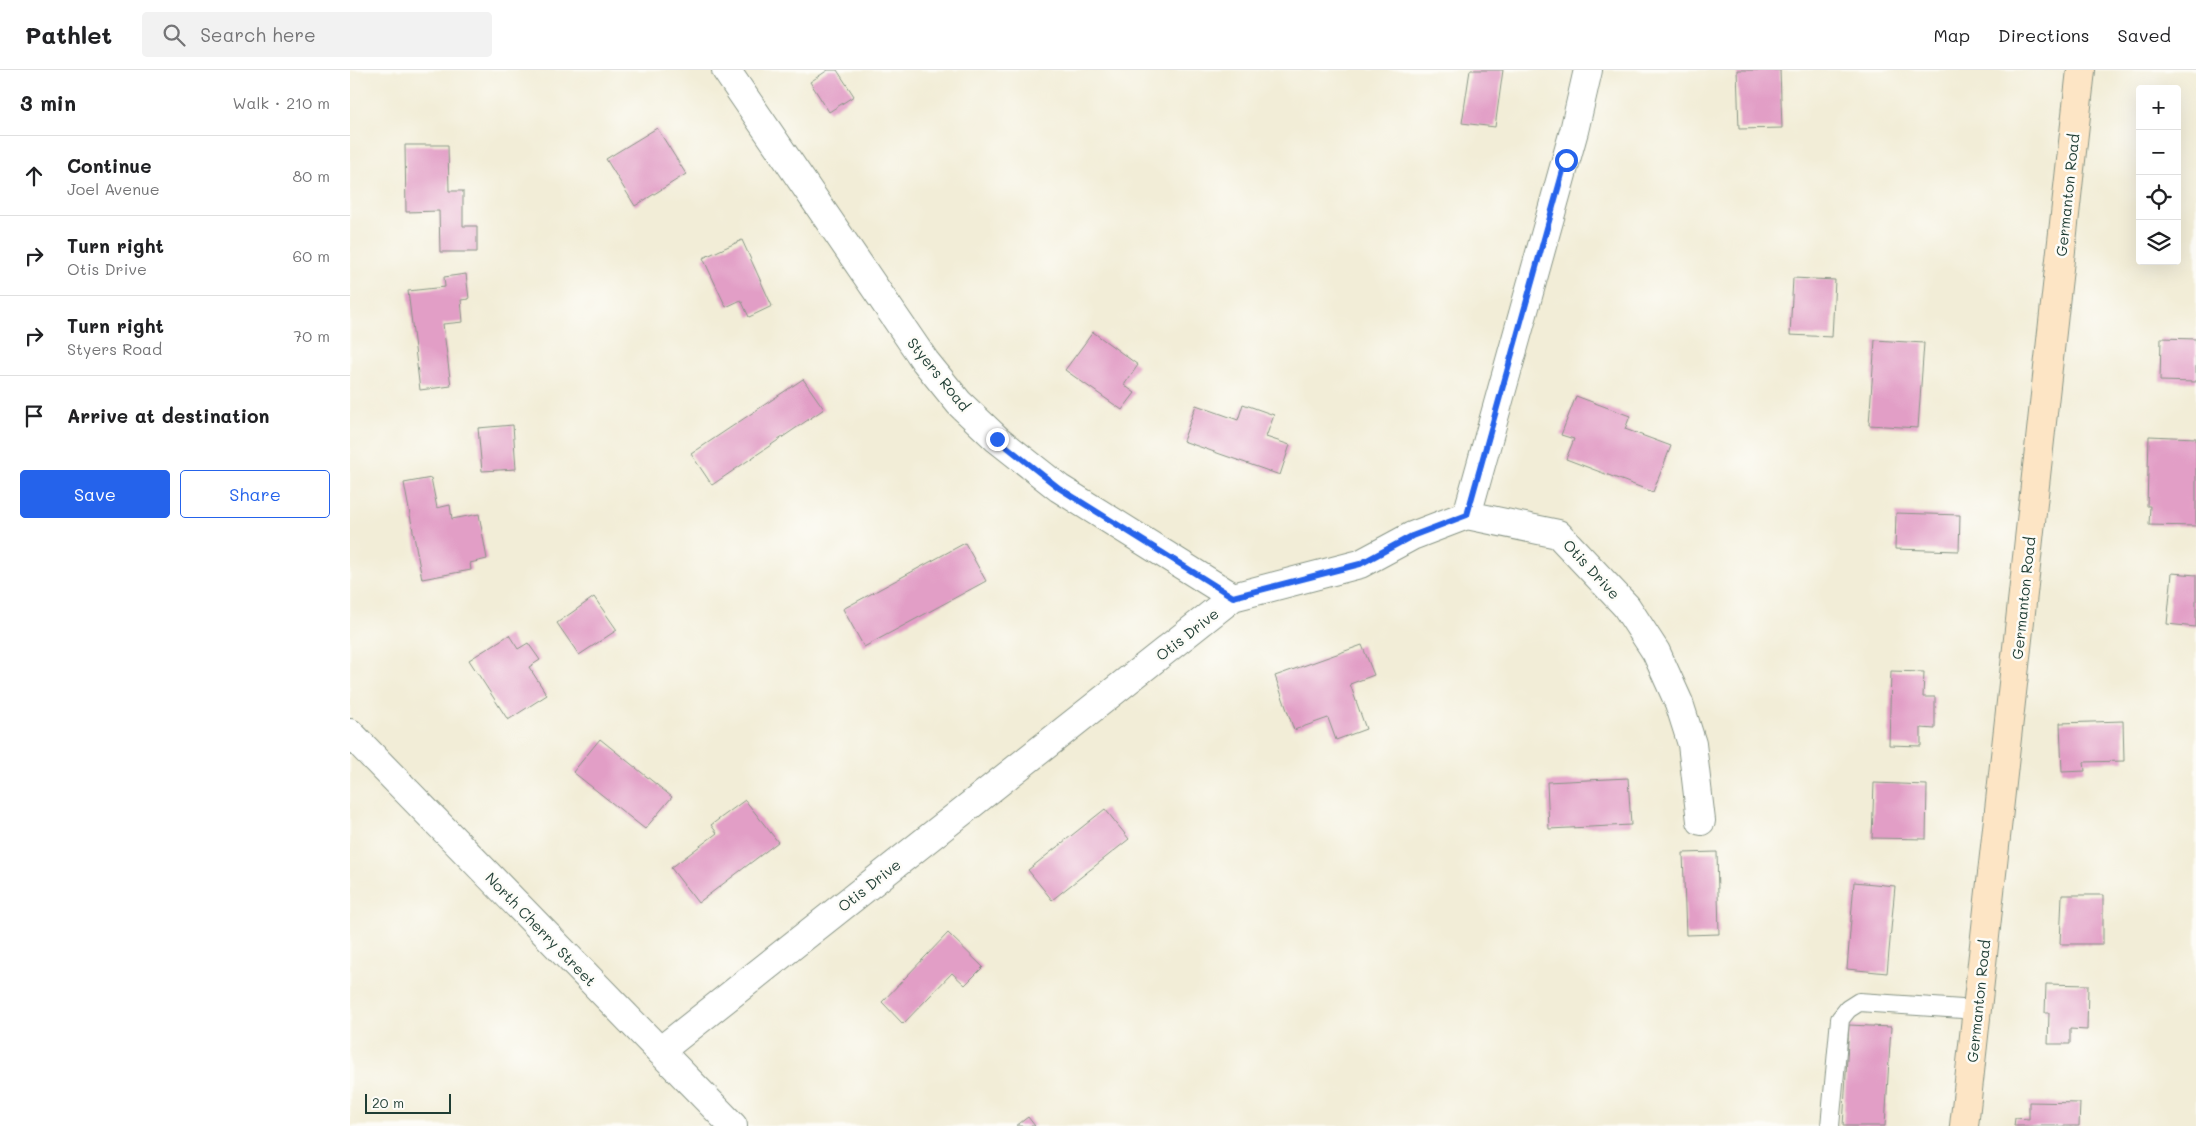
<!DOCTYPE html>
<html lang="en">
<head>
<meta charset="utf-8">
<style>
  body { margin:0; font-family:Mali,sans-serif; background:#f2f2f2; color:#202124 }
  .controls { position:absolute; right:15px; top:15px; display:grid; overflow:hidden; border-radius:5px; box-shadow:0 5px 20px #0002 }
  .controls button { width:45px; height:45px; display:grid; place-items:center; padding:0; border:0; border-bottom:1px solid #e0e0e0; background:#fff; color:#202124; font:25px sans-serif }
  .scale { position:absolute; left:15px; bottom:12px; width:86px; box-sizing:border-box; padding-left:5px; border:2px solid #1f3d34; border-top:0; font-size:14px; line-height:18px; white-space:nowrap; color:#1f3d34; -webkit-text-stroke:4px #fdfcf7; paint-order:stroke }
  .stop { position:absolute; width:15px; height:15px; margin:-11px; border:4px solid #2563eb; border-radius:50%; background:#fff }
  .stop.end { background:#2563eb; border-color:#fff; box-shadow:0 1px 5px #0008 }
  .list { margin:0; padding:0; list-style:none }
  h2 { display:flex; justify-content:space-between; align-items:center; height:65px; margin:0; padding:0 20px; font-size:21px }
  h2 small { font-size:16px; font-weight:400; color:#757577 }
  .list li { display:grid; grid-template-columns:32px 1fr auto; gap:15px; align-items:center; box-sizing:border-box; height:80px; padding:0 20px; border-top:1px solid #e0e0e0 }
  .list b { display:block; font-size:19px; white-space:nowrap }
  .list p { margin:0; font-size:16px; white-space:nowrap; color:#757577 }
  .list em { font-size:16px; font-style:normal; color:#757577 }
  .actions { display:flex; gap:10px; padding:15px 20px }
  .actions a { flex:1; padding:11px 0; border:1px solid #2563eb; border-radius:5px; text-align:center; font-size:18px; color:#2563eb }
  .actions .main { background:#2563eb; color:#fff }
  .icon { flex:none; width:28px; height:28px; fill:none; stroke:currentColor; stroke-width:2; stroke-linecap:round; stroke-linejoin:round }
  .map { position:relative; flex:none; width:1846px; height:1056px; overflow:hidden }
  header { display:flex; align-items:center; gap:30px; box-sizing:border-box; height:70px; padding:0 25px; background:#fff; border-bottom:1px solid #e0e0e0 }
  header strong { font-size:24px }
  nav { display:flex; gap:28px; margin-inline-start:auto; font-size:18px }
  .search { width:350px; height:45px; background:#f2f2f2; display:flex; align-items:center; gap:12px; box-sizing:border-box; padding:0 18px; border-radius:5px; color:#757577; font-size:19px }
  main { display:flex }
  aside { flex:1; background:#fff }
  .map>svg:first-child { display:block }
</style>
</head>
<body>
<header>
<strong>Pathlet</strong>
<div class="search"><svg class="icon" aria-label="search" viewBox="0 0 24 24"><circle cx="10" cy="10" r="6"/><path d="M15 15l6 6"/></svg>Search here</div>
<nav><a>Map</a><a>Directions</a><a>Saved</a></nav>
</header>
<main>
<aside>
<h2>3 min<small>Walk · 210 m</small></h2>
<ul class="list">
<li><svg class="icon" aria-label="ahead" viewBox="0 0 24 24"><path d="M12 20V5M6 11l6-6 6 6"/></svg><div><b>Continue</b><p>Joel Avenue</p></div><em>80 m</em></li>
<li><svg class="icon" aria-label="right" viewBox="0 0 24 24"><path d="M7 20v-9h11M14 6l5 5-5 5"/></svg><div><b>Turn right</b><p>Otis Drive</p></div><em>60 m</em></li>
<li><svg class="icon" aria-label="right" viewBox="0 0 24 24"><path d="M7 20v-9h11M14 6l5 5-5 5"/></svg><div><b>Turn right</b><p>Styers Road</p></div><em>70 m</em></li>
<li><svg class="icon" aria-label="arrive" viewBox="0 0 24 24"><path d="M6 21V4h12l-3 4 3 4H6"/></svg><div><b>Arrive at destination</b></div></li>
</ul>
<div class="actions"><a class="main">Save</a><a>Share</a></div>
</aside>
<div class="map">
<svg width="1846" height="1056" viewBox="0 0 1846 1056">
  <rect width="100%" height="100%" fill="#fdfcf7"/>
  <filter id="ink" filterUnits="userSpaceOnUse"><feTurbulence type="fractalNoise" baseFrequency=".02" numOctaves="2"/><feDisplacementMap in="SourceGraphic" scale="10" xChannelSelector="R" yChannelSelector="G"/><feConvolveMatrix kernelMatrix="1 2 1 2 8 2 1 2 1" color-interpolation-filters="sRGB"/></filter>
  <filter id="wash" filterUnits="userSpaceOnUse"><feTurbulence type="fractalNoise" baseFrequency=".0096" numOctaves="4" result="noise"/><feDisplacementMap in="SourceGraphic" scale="20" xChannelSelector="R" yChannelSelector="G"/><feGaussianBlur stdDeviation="1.12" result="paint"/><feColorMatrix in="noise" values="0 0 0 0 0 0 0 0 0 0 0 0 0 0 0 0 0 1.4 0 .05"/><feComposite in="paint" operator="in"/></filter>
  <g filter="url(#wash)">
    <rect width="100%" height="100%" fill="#f2edd7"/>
    <g id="blocks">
      <path fill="#e29ec6" d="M478,0H487L504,26L479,42L460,12Z
        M1120,0H1153L1145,57L1112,53Z
        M1387,0H1430L1432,58L1389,59Z
        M307,58L336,104L285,136L256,89Z
        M55,75H98L99,121H113V156H127V182H90L89,141L56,142Z
        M392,170L422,236L399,247L391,230L376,237L353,188Z
        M116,204L119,229L111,230L113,252L93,254L101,316L70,320L58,221L95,217L94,207Z
        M1443,208L1485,210L1482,267L1440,265Z
        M743,262L788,295L774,315L785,323L772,340L715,300Z
        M1811,268L1846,269V312L1810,311Z
        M1525,270L1574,273L1568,358L1519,355Z
        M453,309L474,339L362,415L341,384Z
        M1226,326L1280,346L1275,359L1321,376L1303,422L1216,389L1224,369L1211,365Z
        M893,334L924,345L916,367L940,375L930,405L833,371L846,335L888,350Z
        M163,355L166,399L132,401L128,358Z
        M1799,366L1846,368V456L1799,455L1800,436H1797Z
        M81,408L87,438L100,435L102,449L129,444L137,489L120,493L121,500L72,509L54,413Z
        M1546,443L1610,445L1609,481L1545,479Z
        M615,473L636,511L514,577L493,539Z
        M1822,503L1846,505V557L1817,554Z
        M244,527L267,560L229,585L207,553Z
        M159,565L168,579L178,573L190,590L179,597L197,625L158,650L119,590Z
        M1012,575L1024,605L1000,614L1016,659L986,670L978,648L944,660L925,606Z
        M1541,601L1574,602L1573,627H1585V659L1571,658V676L1539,675Z
        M1773,651L1774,691L1734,692L1735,701L1712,702L1710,653Z
        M250,669L322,727L295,759L223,702Z
        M1278,708L1281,755L1199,759L1197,712Z
        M1524,713L1577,715L1576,769L1522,768Z
        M395,730L428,772L348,833L321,798L367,763L361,755Z
        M755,739L779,769L702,830L678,800Z
        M1367,782L1369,864L1336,865L1333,783Z
        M1504,812L1545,816L1537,903L1497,899Z
        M1712,825H1753V874H1710Z
        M598,863L633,897L615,915L602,903L553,954L532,932Z
        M1696,914L1738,915L1737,960L1720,959V974H1698L1699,943H1695Z
        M1499,955L1541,957L1535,1056H1493Z
        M1679,1032L1730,1033L1729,1056H1664L1665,1048L1679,1049Z
        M678,1047L685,1056H666Z"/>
    </g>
  </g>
  <g filter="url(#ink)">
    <use href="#blocks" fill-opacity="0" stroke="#889586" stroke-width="1"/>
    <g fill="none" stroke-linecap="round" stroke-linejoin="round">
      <g stroke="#889586" stroke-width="20">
        <path id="service" d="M1480,1056L1490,949L1498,939L1509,932L1627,940"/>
      </g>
      <g stroke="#889586" stroke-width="30">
        <path id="minor" d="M376,0L575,291L609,333L647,369L709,418L883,527
          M1117,445L1224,61L1238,0
          M310,981L883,527L1010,494L1062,466L1117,445L1208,464L1276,536L1306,582L1329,633L1342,674L1351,751"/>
      </g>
      <g stroke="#889586" stroke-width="30">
        <path id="tertiary" d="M0,663L383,1056"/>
      </g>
      <g stroke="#889586" stroke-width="30">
        <path id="secondary" d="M1614,1056L1731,0"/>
      </g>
      <use href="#service" stroke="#fff" stroke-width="18"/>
      <use href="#minor" stroke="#fff" stroke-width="28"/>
      <use href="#tertiary" stroke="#fff" stroke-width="28"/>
      <use href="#secondary" stroke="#fde5c5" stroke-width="28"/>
    </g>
  </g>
  <g fill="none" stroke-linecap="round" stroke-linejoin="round" filter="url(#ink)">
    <path stroke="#2563eb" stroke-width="6" d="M647,369L709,418L883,527L1010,494L1062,466L1117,445L1216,90"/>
  </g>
  <g text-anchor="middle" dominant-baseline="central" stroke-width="5" stroke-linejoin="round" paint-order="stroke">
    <g font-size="15" fill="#1f3d34" stroke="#fdfcf7">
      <text transform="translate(1717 125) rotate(-84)">Germanton Road</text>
      <text transform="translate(589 304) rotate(51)">Styers Road</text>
      <text transform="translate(1242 499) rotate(47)">Otis Drive</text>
      <text transform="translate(1673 528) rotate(-84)">Germanton Road</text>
      <text transform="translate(837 564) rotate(-38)">Otis Drive</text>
      <text transform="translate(519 815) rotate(-38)">Otis Drive</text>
      <text transform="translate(191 859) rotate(46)">North Cherry Street</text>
      <text transform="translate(1628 931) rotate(-84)">Germanton Road</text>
    </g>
  </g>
</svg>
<div class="controls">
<button>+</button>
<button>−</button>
<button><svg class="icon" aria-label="locate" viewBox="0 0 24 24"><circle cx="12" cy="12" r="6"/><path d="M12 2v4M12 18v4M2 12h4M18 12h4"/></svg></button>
<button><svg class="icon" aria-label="layers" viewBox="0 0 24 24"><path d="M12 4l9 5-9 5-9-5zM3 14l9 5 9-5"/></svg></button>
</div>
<div class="scale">20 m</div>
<div class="stop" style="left:1216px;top:90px"></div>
<div class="stop end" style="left:647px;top:369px"></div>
</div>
</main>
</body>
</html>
